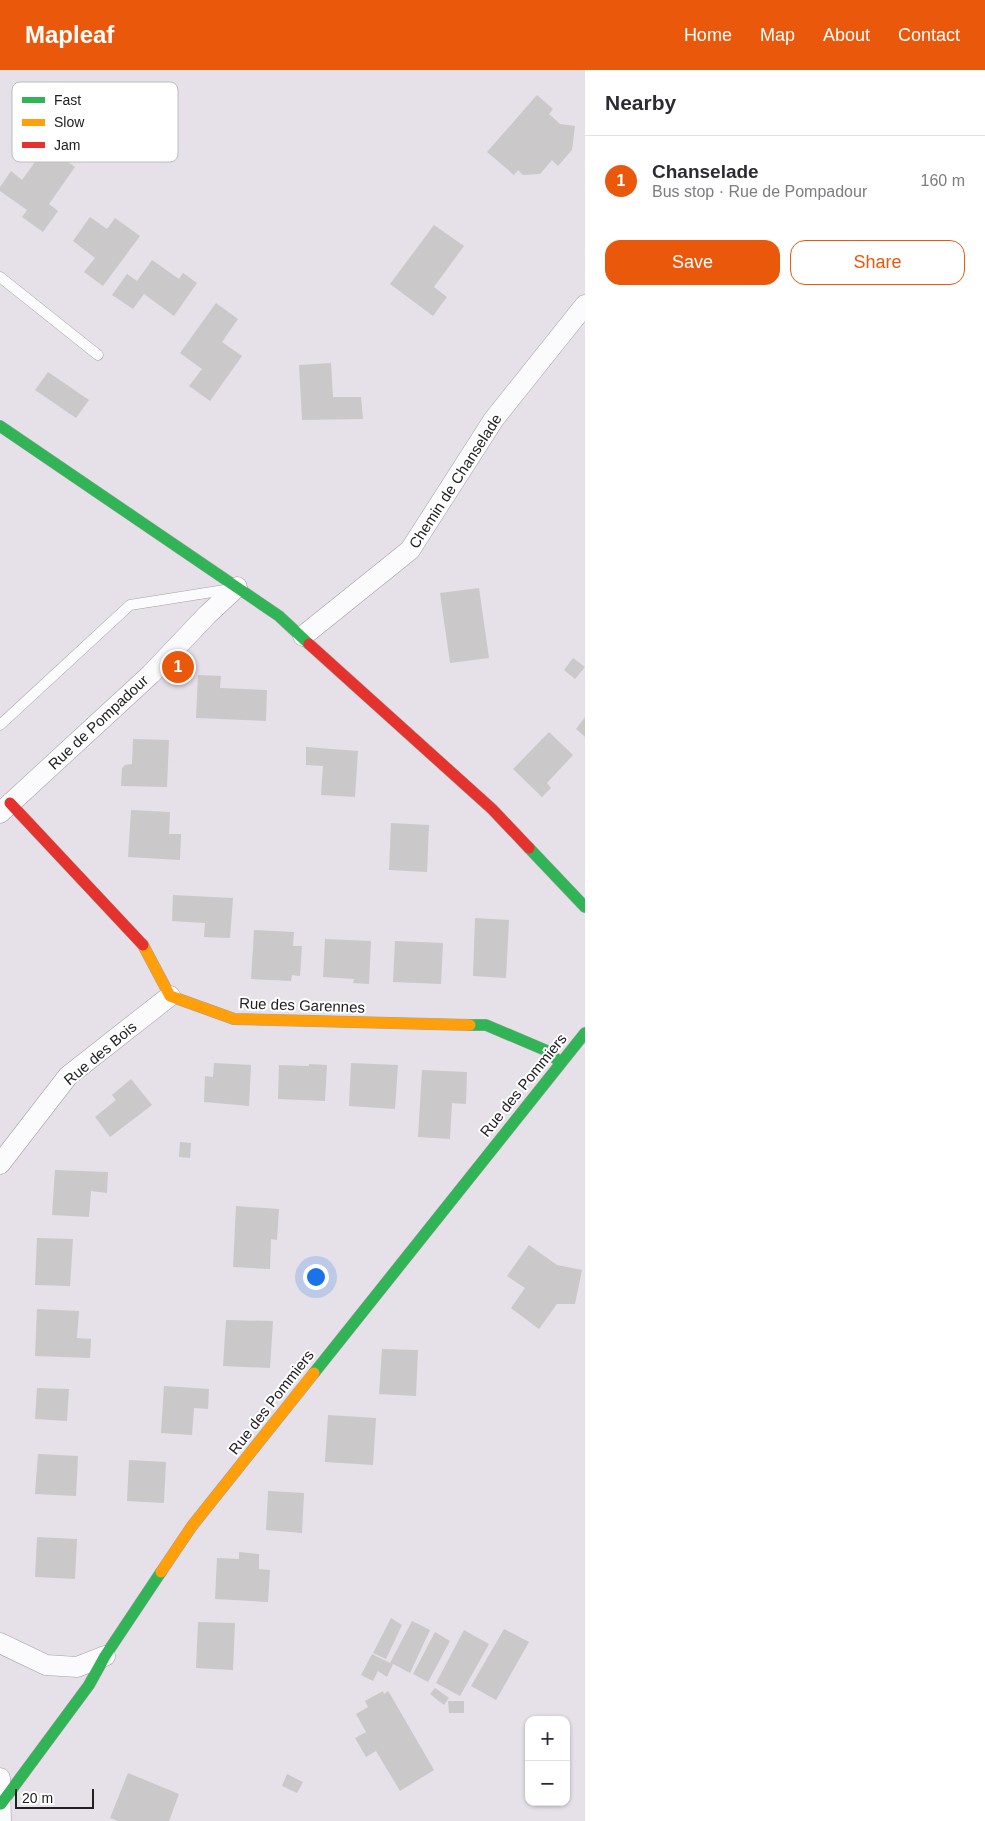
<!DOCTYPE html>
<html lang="en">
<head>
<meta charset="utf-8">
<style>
  body { margin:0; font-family:Arial,sans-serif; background:#f7f7f7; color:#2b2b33 }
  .controls { position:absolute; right:15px; bottom:15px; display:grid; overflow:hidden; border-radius:10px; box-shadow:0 1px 4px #0004 }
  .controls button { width:45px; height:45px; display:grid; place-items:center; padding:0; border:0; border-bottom:1px solid #e1e1e2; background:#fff; color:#2b2b33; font:25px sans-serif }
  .scale { position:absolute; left:15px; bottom:12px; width:79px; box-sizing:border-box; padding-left:5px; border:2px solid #232024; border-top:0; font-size:14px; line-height:18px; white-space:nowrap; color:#232024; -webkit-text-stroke:4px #fff; paint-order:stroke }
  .you { position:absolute; left:315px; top:1206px; width:18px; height:18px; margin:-12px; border:4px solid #fff; border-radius:50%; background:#1a73e8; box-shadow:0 0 0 8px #1a73e833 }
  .badge { display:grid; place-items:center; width:32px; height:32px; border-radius:50%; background:#ea580c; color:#fff; font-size:16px; font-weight:700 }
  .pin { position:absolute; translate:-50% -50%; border:2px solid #fff; box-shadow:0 1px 5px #0006 }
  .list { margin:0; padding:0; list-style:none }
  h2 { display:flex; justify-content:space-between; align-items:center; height:65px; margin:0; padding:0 20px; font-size:21px }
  h2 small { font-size:16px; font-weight:400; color:#7c7c81 }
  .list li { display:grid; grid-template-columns:32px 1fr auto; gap:15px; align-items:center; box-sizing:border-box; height:90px; padding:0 20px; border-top:1px solid #e1e1e2 }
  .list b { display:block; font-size:19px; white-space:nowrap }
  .list p { margin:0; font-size:16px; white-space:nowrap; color:#7c7c81 }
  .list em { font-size:16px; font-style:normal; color:#7c7c81 }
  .actions { display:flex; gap:10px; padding:15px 20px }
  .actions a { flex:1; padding:11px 0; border:1px solid #ea580c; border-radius:15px; text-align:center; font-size:18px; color:#ea580c }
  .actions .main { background:#ea580c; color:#fff }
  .map { position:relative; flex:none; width:585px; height:1751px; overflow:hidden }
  header { display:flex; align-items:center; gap:30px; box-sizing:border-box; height:70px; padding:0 25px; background:#ea580c; color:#fff }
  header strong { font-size:24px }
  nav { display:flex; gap:28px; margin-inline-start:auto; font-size:18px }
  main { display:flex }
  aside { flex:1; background:#fff }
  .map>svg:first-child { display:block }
</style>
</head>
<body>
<header>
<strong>Mapleaf</strong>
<nav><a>Home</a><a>Map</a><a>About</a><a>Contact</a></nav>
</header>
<main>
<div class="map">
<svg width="585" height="1751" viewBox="0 0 585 1751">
  <rect width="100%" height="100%" fill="#e6e0e8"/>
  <path fill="#cac8c9" d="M537,25L553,39L549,44L560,54L575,56L572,80L558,96L552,90L540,104L523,105L518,100L514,105L487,82Z
    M35,68L75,97L49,134L58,141L43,162L22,147L27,140L0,121V117L11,101L22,110L35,92L24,84Z
    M90,147L107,159L115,148L140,166L103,216L84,202L95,188L73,171Z
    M434,155L464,176L434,217L447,227L433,246L390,214Z
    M152,190L179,209L183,203L197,213L174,246L144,224L133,239L112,225L127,204L137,211Z
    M216,233L238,249L222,272L242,286L210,331L189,316L202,299L180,283Z
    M331,293L333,327H361L363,349L302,350L299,295Z
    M48,302L89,330L76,348L35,320Z
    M479,518L489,588L450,593L440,523Z
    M573,588L585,597L575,609L564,600Z
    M198,605L221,606L220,618L267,620L266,651L196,648Z
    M585,647V667L576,659Z
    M549,662L573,685L547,713L551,718L542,727L513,699Z
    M133,669L169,670L167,717L121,716L122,698L125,695L132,694Z
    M306,677L358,681L355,727L321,725L323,696L306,695Z
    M131,740L170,742L169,764H181L180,790L128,787Z
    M391,753L429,755L427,802L389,800Z
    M173,825L233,828L230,868L204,867L205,853L172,851Z
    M475,848L509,850L506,908L473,906Z
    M254,860L294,862L293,876H302L300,906L292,905L291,911L251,909Z
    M325,869L371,871L369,914L353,913L354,909L323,907Z
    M395,871L443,873L441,914L393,912Z
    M214,993L251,995L249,1036L204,1032L205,1006L213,1007Z
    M351,993L398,995L395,1039L349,1036Z
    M309,994L327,995L325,1031L278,1029L279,995L309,996Z
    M422,1000L467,1002L466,1034L452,1033L450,1069L418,1067Z
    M131,1009L152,1035L110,1067L95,1047L116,1030L112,1025Z
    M180,1072L191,1073L190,1088L179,1087Z
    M55,1100L108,1102L107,1123L91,1121L89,1147L52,1145Z
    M236,1136L279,1139L277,1170L271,1169L270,1199L233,1197Z
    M37,1168L73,1169L70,1216L35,1215Z
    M529,1175L557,1195L582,1200L575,1234H557L539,1259L511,1238L525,1218L507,1206Z
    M37,1239L79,1241L77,1268L91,1269L90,1288L35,1286Z
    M226,1250L273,1251L270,1298L223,1296Z
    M382,1279L418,1280L416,1326L379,1324Z
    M164,1316L209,1319L208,1339L194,1338L192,1365L161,1363Z
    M37,1318L69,1319L67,1351L35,1349Z
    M328,1345L376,1348L373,1395L325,1392Z
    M38,1384L78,1386L76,1426L35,1424Z
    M129,1390L166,1392L164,1433L127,1431Z
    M268,1421L304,1423L302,1463L266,1460Z
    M37,1467L77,1469L75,1509L35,1507Z
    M239,1482L259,1484V1499L270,1500L268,1532L215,1529L217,1488L239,1489Z
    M391,1548L402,1555L386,1589L373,1583Z
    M412,1551L430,1560L410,1603L393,1594L387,1607L378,1601L373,1611L361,1605L372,1584L390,1593Z
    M198,1552L235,1553L233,1600L196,1598Z
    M504,1559L529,1572L496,1630L471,1616Z
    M464,1560L489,1574L460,1626L436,1613Z
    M435,1562L450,1571L428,1612L413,1604Z
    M435,1618L449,1628L444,1635L430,1624Z
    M383,1621L384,1624L388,1621L390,1624L434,1700L400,1721L376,1681L366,1687L355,1668L366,1662L356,1644L368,1637L365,1631Z
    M448,1631H464V1643H449Z
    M128,1703L179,1724L169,1751H118L110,1748Z
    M287,1704L303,1712L297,1723L282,1716Z"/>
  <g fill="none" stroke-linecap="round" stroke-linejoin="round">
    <g stroke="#a5a1a7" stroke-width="11">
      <path id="lane" d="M0,207L98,285
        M0,655L130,535L231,519"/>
    </g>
    <g stroke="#a5a1a7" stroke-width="21">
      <path id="street" d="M303,566L410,480L494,349L585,235
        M0,743L151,604L207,545L237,517
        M0,1094L68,1006L170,926
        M0,1573L46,1595L77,1597L105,1586
        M0,1708L1,1751"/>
    </g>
    <g stroke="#a5a1a7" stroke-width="12">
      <path id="fast" d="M0,356L279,546L309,574
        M529,778L585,837
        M470,955H486L545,980L560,992
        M314,1303L585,963
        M1,1734L89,1615L105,1586L161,1502"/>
    </g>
    <g stroke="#a5a1a7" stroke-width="12">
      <path id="slow" d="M143,875L170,926L234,949L470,955
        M161,1502L192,1456L314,1303"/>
    </g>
    <g stroke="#a5a1a7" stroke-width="12">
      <path id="jam" d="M309,574L492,739L529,778
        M10,733L143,875"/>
    </g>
    <use href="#lane" stroke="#fbfafc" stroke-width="10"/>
    <use href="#street" stroke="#fbfafc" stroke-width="20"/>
    <use href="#fast" stroke="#30b455" stroke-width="11"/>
    <use href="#slow" stroke="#ff9f0a" stroke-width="11"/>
    <use href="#jam" stroke="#e5322d" stroke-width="11"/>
  </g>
  <g text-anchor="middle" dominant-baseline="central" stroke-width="4" stroke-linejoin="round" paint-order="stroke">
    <g font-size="15" fill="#232024" stroke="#fff">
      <text transform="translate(455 411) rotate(-57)">Chemin de Chanselade</text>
      <text transform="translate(98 652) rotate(-43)">Rue de Pompadour</text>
      <text transform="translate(302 935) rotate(2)">Rue des Garennes</text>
      <text transform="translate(100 983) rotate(-40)">Rue des Bois</text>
      <text transform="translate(523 1015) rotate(-51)">Rue des Pommiers</text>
      <text transform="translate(271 1332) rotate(-52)">Rue des Pommiers</text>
    </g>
  </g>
  <rect x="12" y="12" width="166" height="80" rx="8" fill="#fff" stroke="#bdbcbd" stroke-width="1"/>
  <rect x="22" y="27" width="23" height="6" fill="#30b455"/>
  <rect x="22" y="49" width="23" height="7" fill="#ff9f0a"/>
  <rect x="22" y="72" width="23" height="6" fill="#e5322d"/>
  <g font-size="14" fill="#232024">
    <text x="54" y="35">Fast</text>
    <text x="54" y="57">Slow</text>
    <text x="54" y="80">Jam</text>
  </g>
</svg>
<div class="controls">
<button>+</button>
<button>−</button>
</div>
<div class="scale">20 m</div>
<div class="you"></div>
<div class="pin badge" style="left:178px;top:597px">1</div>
</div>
<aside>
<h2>Nearby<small></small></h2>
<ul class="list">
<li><span class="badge">1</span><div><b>Chanselade</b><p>Bus stop · Rue de Pompadour</p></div><em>160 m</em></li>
</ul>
<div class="actions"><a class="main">Save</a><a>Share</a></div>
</aside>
</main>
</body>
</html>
